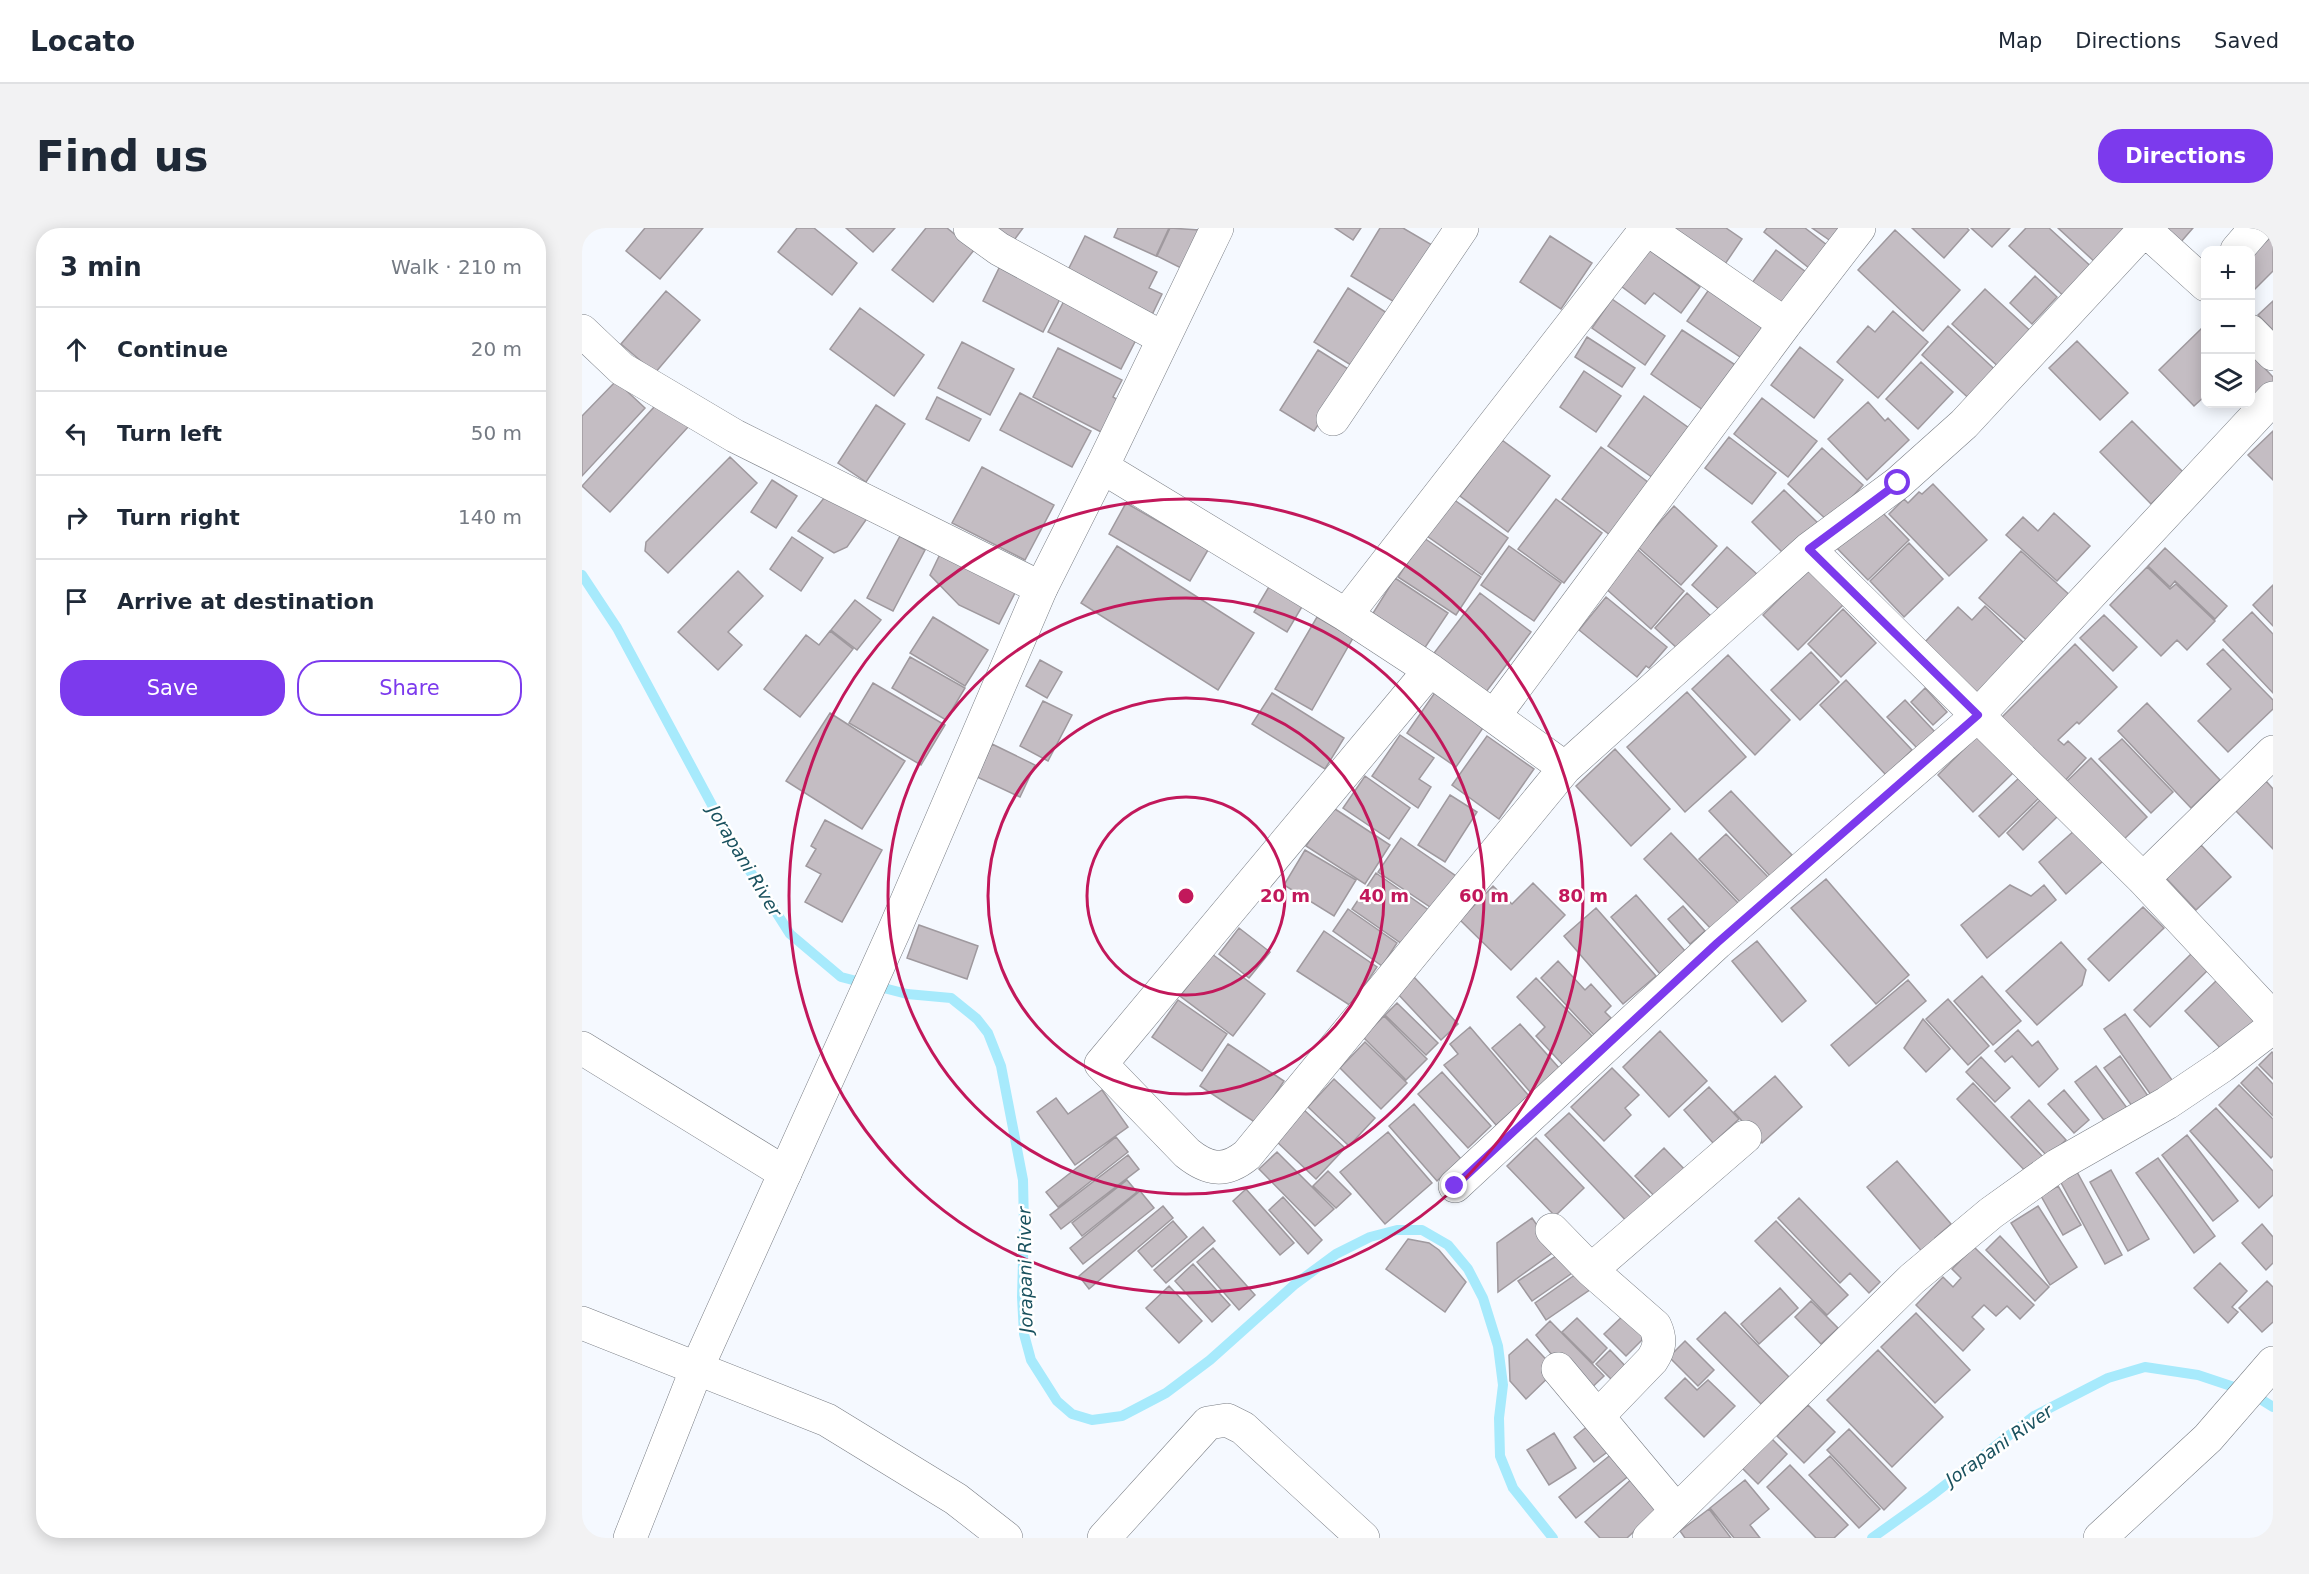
<!DOCTYPE html>
<html lang="en">
<head>
<meta charset="utf-8">
<style>
  body { margin:0; font-family:"DejaVu Sans",sans-serif; background:#f2f2f3; color:#1f2937 }
  .controls { position:absolute; right:18px; top:18px; display:grid; overflow:hidden; border-radius:12px; box-shadow:0 3px 15px #0003 }
  .controls button { width:54px; height:54px; display:grid; place-items:center; padding:0; border:0; border-bottom:2px solid #e0e1e3; background:#fff; color:#1f2937; font:30px sans-serif }
  .stop { position:absolute; width:18px; height:18px; margin:-14px; border:4px solid #7c3aed; border-radius:50%; background:#fff }
  .stop.end { background:#7c3aed; border-color:#fff; box-shadow:0 2px 6px #0008 }
  .list { margin:0; padding:0; list-style:none }
  h2 { display:flex; justify-content:space-between; align-items:center; height:78px; margin:0; padding:0 24px; font-size:26px }
  h2 small { font-size:20px; font-weight:400; color:#747a83 }
  .list li { display:grid; grid-template-columns:39px 1fr auto; gap:18px; align-items:center; box-sizing:border-box; height:84px; padding:0 24px; border-top:2px solid #e0e1e3 }
  .list b { display:block; font-size:22px; white-space:nowrap }
  .list em { font-size:20px; font-style:normal; color:#747a83 }
  .actions { display:flex; gap:12px; padding:18px 24px }
  .actions a { flex:1; padding:14px 0; border:2px solid #7c3aed; border-radius:24px; text-align:center; font-size:21px; color:#7c3aed }
  .actions .main { background:#7c3aed; color:#fff }
  .icon { flex:none; width:33px; height:33px; fill:none; stroke:currentColor; stroke-width:2; stroke-linecap:round; stroke-linejoin:round }
  .map { position:relative; flex:none; width:1691px; height:1310px; overflow:hidden; border-radius:24px }
  header { display:flex; align-items:center; gap:36px; box-sizing:border-box; height:84px; padding:0 30px; background:#fff; border-bottom:2px solid #e0e1e3 }
  header strong { font-size:28px }
  nav { display:flex; gap:33px; margin-inline-start:auto; font-size:21px }
  .intro { display:flex; align-items:center; justify-content:space-between; box-sizing:border-box; height:144px; padding:0 36px }
  h1 { margin:0; font-size:42px }
  .button { padding:15px 27px; border-radius:24px; background:#7c3aed; color:#fff; font-size:21px; font-weight:700 }
  main { display:flex; gap:36px; padding:0 36px }
  aside { flex:1; background:#fff; border-radius:24px; box-shadow:0 3px 15px #0003 }
  .map>svg:first-child { display:block }
</style>
</head>
<body>
<header>
<strong>Locato</strong>
<nav><a>Map</a><a>Directions</a><a>Saved</a></nav>
</header>
<div class="intro"><h1>Find us</h1><a class="button">Directions</a></div>
<main>
<aside>
<h2>3 min<small>Walk · 210 m</small></h2>
<ul class="list">
<li><svg class="icon" aria-label="ahead" viewBox="0 0 24 24"><path d="M12 20V5M6 11l6-6 6 6"/></svg><div><b>Continue</b></div><em>20 m</em></li>
<li><svg class="icon" aria-label="left" viewBox="0 0 24 24"><path d="M17 20v-9H6M10 6l-5 5 5 5"/></svg><div><b>Turn left</b></div><em>50 m</em></li>
<li><svg class="icon" aria-label="right" viewBox="0 0 24 24"><path d="M7 20v-9h11M14 6l5 5-5 5"/></svg><div><b>Turn right</b></div><em>140 m</em></li>
<li><svg class="icon" aria-label="arrive" viewBox="0 0 24 24"><path d="M6 21V4h12l-3 4 3 4H6"/></svg><div><b>Arrive at destination</b></div></li>
</ul>
<div class="actions"><a class="main">Save</a><a>Share</a></div>
</aside>
<div class="map">
<svg width="1691" height="1310" viewBox="0 0 1691 1310">
  <rect width="100%" height="100%" fill="#f5f9ff"/>
  <g fill="none" stroke-linecap="round" stroke-linejoin="round">
    <path stroke="#a7eafc" stroke-width="10" d="M0,347L35,400L152,618L208,706L259,749L325,766L369,770L395,791L406,805L419,838L441,952L442,997L440,1069L442,1106L449,1132L475,1173L490,1186L510,1192L540,1188L584,1165L628,1132L712,1057L754,1026L788,1009L815,1002H840L866,1017L886,1041L901,1070L916,1118L921,1157L917,1190L918,1228L931,1260L971,1310
      M1290,1310L1349,1268L1452,1188L1526,1150L1563,1139L1616,1147L1667,1164L1691,1179"/>
  </g>
  <path fill="#c4bdc3" stroke="#9f999e" stroke-width="1.5" d="M63,0H121L78,51L44,23Z
    M215,0H232L275,35L250,67L196,24Z
    M264,0H313L291,24Z
    M344,0H365L392,22L351,74L310,42Z
    M407,0H441L430,15Z
    M536,0H587L574,28L532,9Z
    M588,0L617,2L599,40L575,28Z
    M753,0H779L771,12Z
    M798,0H821L850,17L814,75L769,48Z
    M1087,0H1144L1160,11L1139,42Z
    M1185,0H1223L1250,21L1232,44L1182,4Z
    M1230,0H1264L1253,16Z
    M1330,0H1385L1387,2L1362,30Z
    M1389,0H1428L1410,19Z
    M1444,0H1467L1514,43L1487,73L1427,18Z
    M1476,0H1544L1515,36Z
    M1582,0H1611L1598,15Z
    M1313,2L1378,62L1341,103L1276,42Z
    M1691,7V43L1668,66V29Z
    M503,8L575,44L567,60L580,66L568,91L483,48Z
    M968,8L1010,35L979,81L938,54Z
    M1066,21L1118,59L1099,85L1072,65L1063,76L1039,58Z
    M1194,22L1228,47L1201,84L1167,59Z
    M419,36L480,67L461,104L401,73Z
    M1453,48L1475,69L1450,96L1428,75Z
    M766,60L805,85L772,139L732,114Z
    M1128,60L1187,100L1164,133L1105,93Z
    M1403,61L1454,108L1421,143L1370,96Z
    M84,63L118,92L73,145L39,116Z
    M484,69L557,106L539,141L466,104Z
    M1030,71L1083,108L1063,137L1010,100Z
    M1691,73V102L1676,87Z
    M278,80L342,127L312,168L248,121Z
    M1311,83L1346,114L1296,170L1255,134L1286,98L1293,104Z
    M1366,98L1422,150L1395,178L1340,127Z
    M1621,99L1624,102V167L1612,178L1577,142Z
    M1100,102L1158,140L1127,186L1069,146Z
    M1005,109L1053,140L1040,159L993,129Z
    M1495,113L1546,165L1518,192L1467,140Z
    M380,114L432,141L408,187L356,160Z
    M1218,119L1261,152L1232,190L1189,157Z
    M476,120L540,152L531,169L536,172L519,204L451,169Z
    M736,122L771,144L732,203L698,182Z
    M1671,128L1691,149V158L1668,176V131Z
    M1339,134L1371,164L1336,201L1304,171Z
    M1002,143L1039,168L1014,204L978,179Z
    M34,153L63,180L0,248V188Z
    M438,165L509,203L490,239L418,202Z
    M1062,168L1114,205L1074,252L1026,218Z
    M355,169L399,191L387,213L344,191Z
    M1180,170L1235,213L1206,249L1152,206Z
    M1286,174L1303,193L1306,190L1327,212L1285,252L1246,211Z
    M294,177L323,196L284,254L256,235Z
    M73,178L107,198L28,284L0,258Z
    M1550,193L1601,244L1569,276L1518,224Z
    M1691,203V252L1666,227Z
    M1147,209L1194,245L1170,276L1123,240Z
    M920,212L968,248L926,304L878,268Z
    M1019,219L1067,255L1028,307L980,271Z
    M1240,220L1281,257L1247,294L1206,256Z
    M148,229L175,255L86,345L63,323L64,314Z
    M400,239L472,277L443,332L370,295Z
    M190,252L215,268L194,300L169,284Z
    M1351,256L1405,312L1367,348L1307,286L1322,271L1326,275L1337,264L1340,266Z
    M1202,262L1238,297L1206,330L1170,294Z
    M246,265L286,289L265,319L252,325L216,303Z
    M871,271L926,310L900,347L845,308Z
    M974,271L1020,305L982,355L936,321Z
    M544,275L626,322L608,353L527,306Z
    M1092,278L1135,318L1099,357L1056,319Z
    M1295,279L1327,312L1286,352L1250,315Z
    M1472,285L1508,318L1475,353L1424,307L1441,289L1456,303Z
    M318,308L343,322L311,383L285,370Z
    M210,309L241,330L219,363L188,341Z
    M842,310L899,349L874,387L816,349Z
    M1327,315L1361,351L1322,389L1288,353Z
    M535,318L672,405L636,462L499,375Z
    M927,318L979,355L952,393L899,357Z
    M1145,319L1176,347L1141,385L1110,357Z
    M1583,320L1645,378L1633,391L1593,353L1588,359L1566,338Z
    M1055,321L1102,363L1069,401L1022,359Z
    M360,322L436,359L417,396L377,377L348,347Z
    M1439,323L1491,370L1450,417L1397,370Z
    M1565,339L1588,361L1594,356L1633,393L1605,422L1595,412L1579,428L1528,377Z
    M1227,341L1262,376L1216,422L1181,387Z
    M156,343L181,368L146,404L160,417L136,442L96,404Z
    M813,350L866,385L840,424L788,390Z
    M688,357L721,377L705,404L672,384Z
    M1691,357V398L1671,377Z
    M898,365L949,404L901,468L849,429Z
    M1105,365L1132,391L1096,421L1073,400Z
    M1024,369L1085,419L1067,440L1064,438L1055,449L997,402Z
    M273,372L299,392L275,422L249,402Z
    M1403,378L1443,416L1396,465L1342,415L1376,379L1390,392Z
    M1261,381L1294,415L1259,449L1226,416Z
    M1670,384L1691,406V465L1641,412Z
    M1522,387L1555,419L1531,443L1498,410Z
    M351,389L406,422L383,458L328,425Z
    M735,389L771,410L730,482L693,461Z
    M248,403L271,421L218,489L182,461L224,407L237,417Z
    M1493,416L1535,459L1497,496L1495,494L1476,512L1482,517L1486,513L1504,530L1479,557L1416,493Z
    M1641,421L1691,472V481L1646,524L1616,493L1649,461L1625,436Z
    M1229,424L1257,454L1218,492L1189,462Z
    M1146,427L1208,492L1173,527L1110,461Z
    M328,429L383,460L364,492L310,460Z
    M458,432L480,444L465,470L444,458Z
    M1264,452L1330,522L1304,547L1238,477Z
    M291,455L363,497L339,537L267,495Z
    M1343,460L1365,484L1351,497L1329,474Z
    M854,463L903,497L874,539L825,505Z
    M1105,464L1164,529L1103,584L1045,519Z
    M690,465L762,510L743,541L670,496Z
    M1323,472L1353,504L1336,521L1305,489Z
    M461,473L490,487L466,533L438,518Z
    M1565,475L1638,552L1609,580L1536,503Z
    M248,485L323,533L280,601L204,553Z
    M818,507L852,530L837,551L849,559L836,580L790,548Z
    M1396,507L1432,544L1391,584L1356,547Z
    M905,508L952,541L917,591L870,557Z
    M1540,511L1591,564L1569,585L1517,531Z
    M410,516L453,537L438,569L395,549Z
    M1033,521L1088,581L1049,618L994,558Z
    M1509,530L1565,589L1537,616L1481,557Z
    M783,548L828,580L807,611L761,580Z
    M1439,548L1459,568L1417,609L1397,588Z
    M1684,553L1691,561V621L1653,582Z
    M1149,563L1210,627L1188,648L1127,583Z
    M868,567L895,584L863,634L836,617Z
    M1459,571L1476,588L1441,622L1425,605Z
    M750,579L808,617L783,656L724,618Z
    M243,592L300,622L260,694L223,674L239,646L224,638L234,621L229,618Z
    M1493,602L1521,633L1484,666L1457,634Z
    M1089,605L1159,678L1132,704L1062,631Z
    M1144,606L1186,649L1159,675L1117,631Z
    M819,610L874,648L851,681L796,644Z
    M1619,617L1649,649L1614,682L1584,650Z
    M723,622L774,652L752,688L702,657Z
    M794,645L848,683L823,718L770,681Z
    M1244,651L1327,747L1294,776L1209,680Z
    M951,655L983,687L929,742L878,692L911,658L930,676Z
    M1428,657L1449,668L1462,657L1474,672L1405,730L1379,697Z
    M1054,667L1103,723L1078,746L1029,689Z
    M1101,678L1123,703L1108,716L1086,691Z
    M1561,679L1582,700L1527,753L1506,731Z
    M1014,680L1074,748L1041,776L982,708Z
    M766,681L815,715L800,738L751,703Z
    M337,697L396,718L385,751L325,730Z
    M657,700L688,724L667,750L637,726Z
    M742,703L795,739L769,778L715,743Z
    M1175,713L1224,773L1200,794L1150,733Z
    M1479,714L1504,742L1500,757L1455,797L1424,763Z
    M1610,725L1626,742L1568,799L1552,782Z
    M630,726L683,766L651,808L598,768Z
    M976,733L1003,762L1009,756L1029,778L1023,784L1029,790L1012,807L959,750Z
    M1400,748L1439,793L1411,817L1372,773Z
    M832,749L876,796L859,812L815,765Z
    M954,750L1010,808L981,837L954,808L963,799L935,769Z
    M1326,752L1344,773L1267,838L1249,817Z
    M1635,752L1675,795L1643,825L1603,783Z
    M1366,771L1407,818L1386,837L1344,791Z
    M596,772L645,806L620,843L570,809Z
    M815,775L856,815L844,827L803,787Z
    M1543,786L1595,859L1574,874L1522,801Z
    M802,788L845,831L824,852L781,809Z
    M1341,791L1368,821L1344,844L1322,820Z
    M938,796L978,841L950,866L910,820Z
    M888,799L947,868L914,897L862,837L876,826L868,816Z
    M1436,802L1450,818L1456,813L1476,841L1457,859L1430,828L1423,834L1413,823Z
    M1078,803L1125,853L1087,889L1041,839Z
    M783,814L825,855L799,881L758,840Z
    M646,816L702,853L674,895L618,858Z
    M1690,824L1691,825V851L1677,837Z
    M1538,828L1571,875L1556,886L1522,840Z
    M1399,829L1428,860L1413,874L1384,844Z
    M1514,838L1551,888L1542,895L1521,891L1493,854Z
    M1675,839L1691,856V888L1659,855Z
    M1030,840L1057,867L1043,880L1049,887L1022,913L989,879Z
    M860,844L909,898L886,920L836,866Z
    M1193,848L1220,879L1180,915L1152,884Z
    M752,851L793,890L767,918L726,879Z
    M1391,855L1462,930L1446,946L1375,871Z
    M1657,857L1691,891V928L1689,930L1637,877Z
    M1127,859L1157,891L1131,915L1102,882Z
    M520,862L546,899L493,937L455,884L474,870L486,886Z
    M1482,862L1507,892L1492,905L1466,876Z
    M1447,872L1484,912L1466,929L1429,889Z
    M832,876L879,931L855,953L807,898Z
    M1634,880L1691,943V967L1677,980L1608,903Z
    M721,881L763,920L734,951L693,912Z
    M987,885L1073,974L1049,998L963,907Z
    M806,904L850,955L803,996L758,944Z
    M1605,907L1656,973L1631,993L1580,927Z
    M534,909L546,924L476,979L464,964Z
    M954,910L1002,960L973,988L925,938Z
    M1082,920L1107,946L1078,974L1053,948Z
    M695,924L752,981L733,998L677,941Z
    M546,927L557,941L479,1001L468,987Z
    M1576,930L1633,1008L1612,1025L1554,945Z
    M1315,933L1369,996L1353,1010L1357,1013L1342,1026L1285,959Z
    M1494,942L1540,1027L1523,1036L1477,951Z
    M1529,942L1567,1011L1546,1023L1508,954Z
    M746,943L769,966L754,980L731,958Z
    M545,952L555,964L500,1008L490,995Z
    M1476,958L1499,997L1481,1007L1459,968Z
    M664,961L712,1015L698,1027L651,973Z
    M558,963L572,980L501,1036L488,1020Z
    M701,969L740,1012L726,1026L687,982Z
    M1217,970L1298,1054L1287,1065L1268,1045L1258,1055L1196,990Z
    M581,978L591,990L507,1061L497,1048Z
    M1456,978L1495,1039L1468,1057L1429,995Z
    M950,990L973,1023L916,1064L915,1015Z
    M591,993L605,1009L570,1039L556,1023Z
    M1194,993L1266,1067L1245,1087L1173,1013Z
    M1680,996L1691,1009V1035L1684,1042L1660,1015Z
    M621,999L633,1013L584,1055L572,1042Z
    M1418,1008L1467,1059L1453,1073L1404,1022Z
    M826,1011L847,1015L857,1022L884,1054L863,1084L804,1041Z
    M1392,1019L1452,1077L1438,1091L1425,1078L1414,1088L1402,1077L1390,1089L1402,1101L1381,1123L1334,1077L1361,1049L1371,1059L1379,1050L1370,1041Z
    M631,1020L673,1067L657,1082L615,1034Z
    M980,1024L993,1043L950,1073L936,1053Z
    M1638,1035L1665,1063L1650,1079L1656,1084L1646,1095L1612,1060Z
    M611,1036L648,1077L630,1094L593,1053Z
    M997,1044L1009,1061L964,1092L953,1075Z
    M1685,1053L1691,1059V1094L1680,1104L1657,1080Z
    M587,1058L620,1093L597,1115L564,1080Z
    M1198,1060L1216,1080L1177,1116L1159,1096Z
    M1229,1073L1256,1100L1239,1116L1213,1089Z
    M1048,1081L1069,1103L1044,1128L1022,1106Z
    M1143,1084L1207,1149L1179,1176L1115,1111Z
    M1334,1085L1388,1142L1353,1175L1299,1119Z
    M995,1090L1025,1120L1011,1135L980,1104Z
    M968,1093L1022,1148L1002,1167L954,1107Z
    M945,1111L974,1142L944,1171L928,1153L927,1127Z
    M1103,1113L1132,1142L1116,1158L1087,1129Z
    M1028,1122L1050,1145L1036,1158L1014,1136Z
    M1296,1122L1361,1189L1310,1239L1245,1172Z
    M1103,1150L1115,1162L1126,1152L1153,1178L1122,1209L1083,1170Z
    M1226,1177L1253,1204L1222,1235L1195,1208Z
    M1012,1193L1032,1219L1012,1234L992,1209Z
    M1267,1201L1324,1260L1302,1282L1245,1222Z
    M972,1205L994,1240L967,1257L945,1222Z
    M1189,1210L1205,1226L1176,1256L1160,1240Z
    M1037,1220L1054,1242L994,1290L977,1269Z
    M1248,1228L1298,1281L1277,1300L1227,1247Z
    M1208,1237L1266,1297L1252,1310H1234L1185,1259Z
    M1055,1246L1082,1275L1045,1310H1018L1003,1294Z
    M1163,1252L1187,1281L1168,1297L1178,1310H1152L1128,1280Z
    M1127,1281L1149,1310H1103L1098,1303Z"/>
  <g fill="none" stroke-linecap="round" stroke-linejoin="round">
    <g stroke="#7a7e85" stroke-width="34">
      <path id="minor" d="M388,0L417,21L581,110
        M1064,0L1203,96
        M1561,0L1624,57
        M1655,22L1674,0
        M0,103L40,141L153,208L459,360
        M1668,103L1691,126
        M751,191L880,0
        M520,239L764,387L848,442L983,540
        M1227,321L1561,651L1691,790
        M764,387L1065,0
        M848,442L519,836L605,925C626,942 643,945 665,927L983,540L1227,321L1316,255L1382,196L1563,1
        M912,488L1203,96L1277,0
        M1561,651L1691,524
        M0,820L203,945
        M873,958L1135,715L1396,487L1691,170
        M970,1002L1009,1042L1073,1098C1079,1111 1078,1120 1070,1132L1016,1188
        M1009,1042L1163,909
        M0,1095L245,1192L374,1271L424,1310
        M976,1141L1094,1282
        M522,1310L626,1195L645,1192L661,1200L781,1310
        M1067,1310L1330,1051L1409,985L1476,937L1585,875L1640,838L1691,799
        M1518,1310L1626,1210L1691,1135"/>
    </g>
    <g stroke="#7a7e85" stroke-width="34">
      <path id="tertiary" d="M48,1310L115,1140L312,703L459,360L520,239L635,0"/>
    </g>
    <use href="#minor" stroke="#fff" stroke-width="33"/>
    <use href="#tertiary" stroke="#fff" stroke-width="33"/>
  </g>
  <g fill="none" stroke-linecap="round" stroke-linejoin="round">
    <path stroke="#7c3aed" stroke-width="8" d="M873,958L1135,715L1396,487L1227,321L1316,255"/>
  </g>
  <g fill="none" stroke="#c2185b" stroke-width="3">
    <circle cx="604" cy="668" r="99"/>
    <circle cx="604" cy="668" r="198"/>
    <circle cx="604" cy="668" r="298"/>
    <circle cx="604" cy="668" r="397"/>
  </g>
  <g text-anchor="middle" dominant-baseline="central" stroke-width="5" stroke-linejoin="round" paint-order="stroke">
    <g font-size="18" font-style="italic" fill="#19515e" stroke="#fff">
      <text transform="translate(163 633) rotate(59)">Jorapani River</text>
      <text transform="translate(443 1042) rotate(-91)">Jorapani River</text>
      <text transform="translate(1417 1217) rotate(-35)">Jorapani River</text>
    </g>
  </g>
  <circle cx="604" cy="668" r="9" fill="#c2185b" stroke="#fff" stroke-width="3"/>
  <g font-size="18" text-anchor="middle" font-weight="bold" fill="#c2185b" stroke="#fff" stroke-width="5" stroke-linejoin="round" paint-order="stroke">
    <text x="703" y="674">20 m</text>
    <text x="802" y="674">40 m</text>
    <text x="902" y="674">60 m</text>
    <text x="1001" y="674">80 m</text>
  </g>
</svg>
<div class="controls">
<button>+</button>
<button>−</button>
<button><svg class="icon" aria-label="layers" viewBox="0 0 24 24"><path d="M12 4l9 5-9 5-9-5zM3 14l9 5 9-5"/></svg></button>
</div>
<div class="stop" style="left:1316px;top:255px"></div>
<div class="stop end" style="left:873px;top:958px"></div>
</div>
</main>
</body>
</html>
